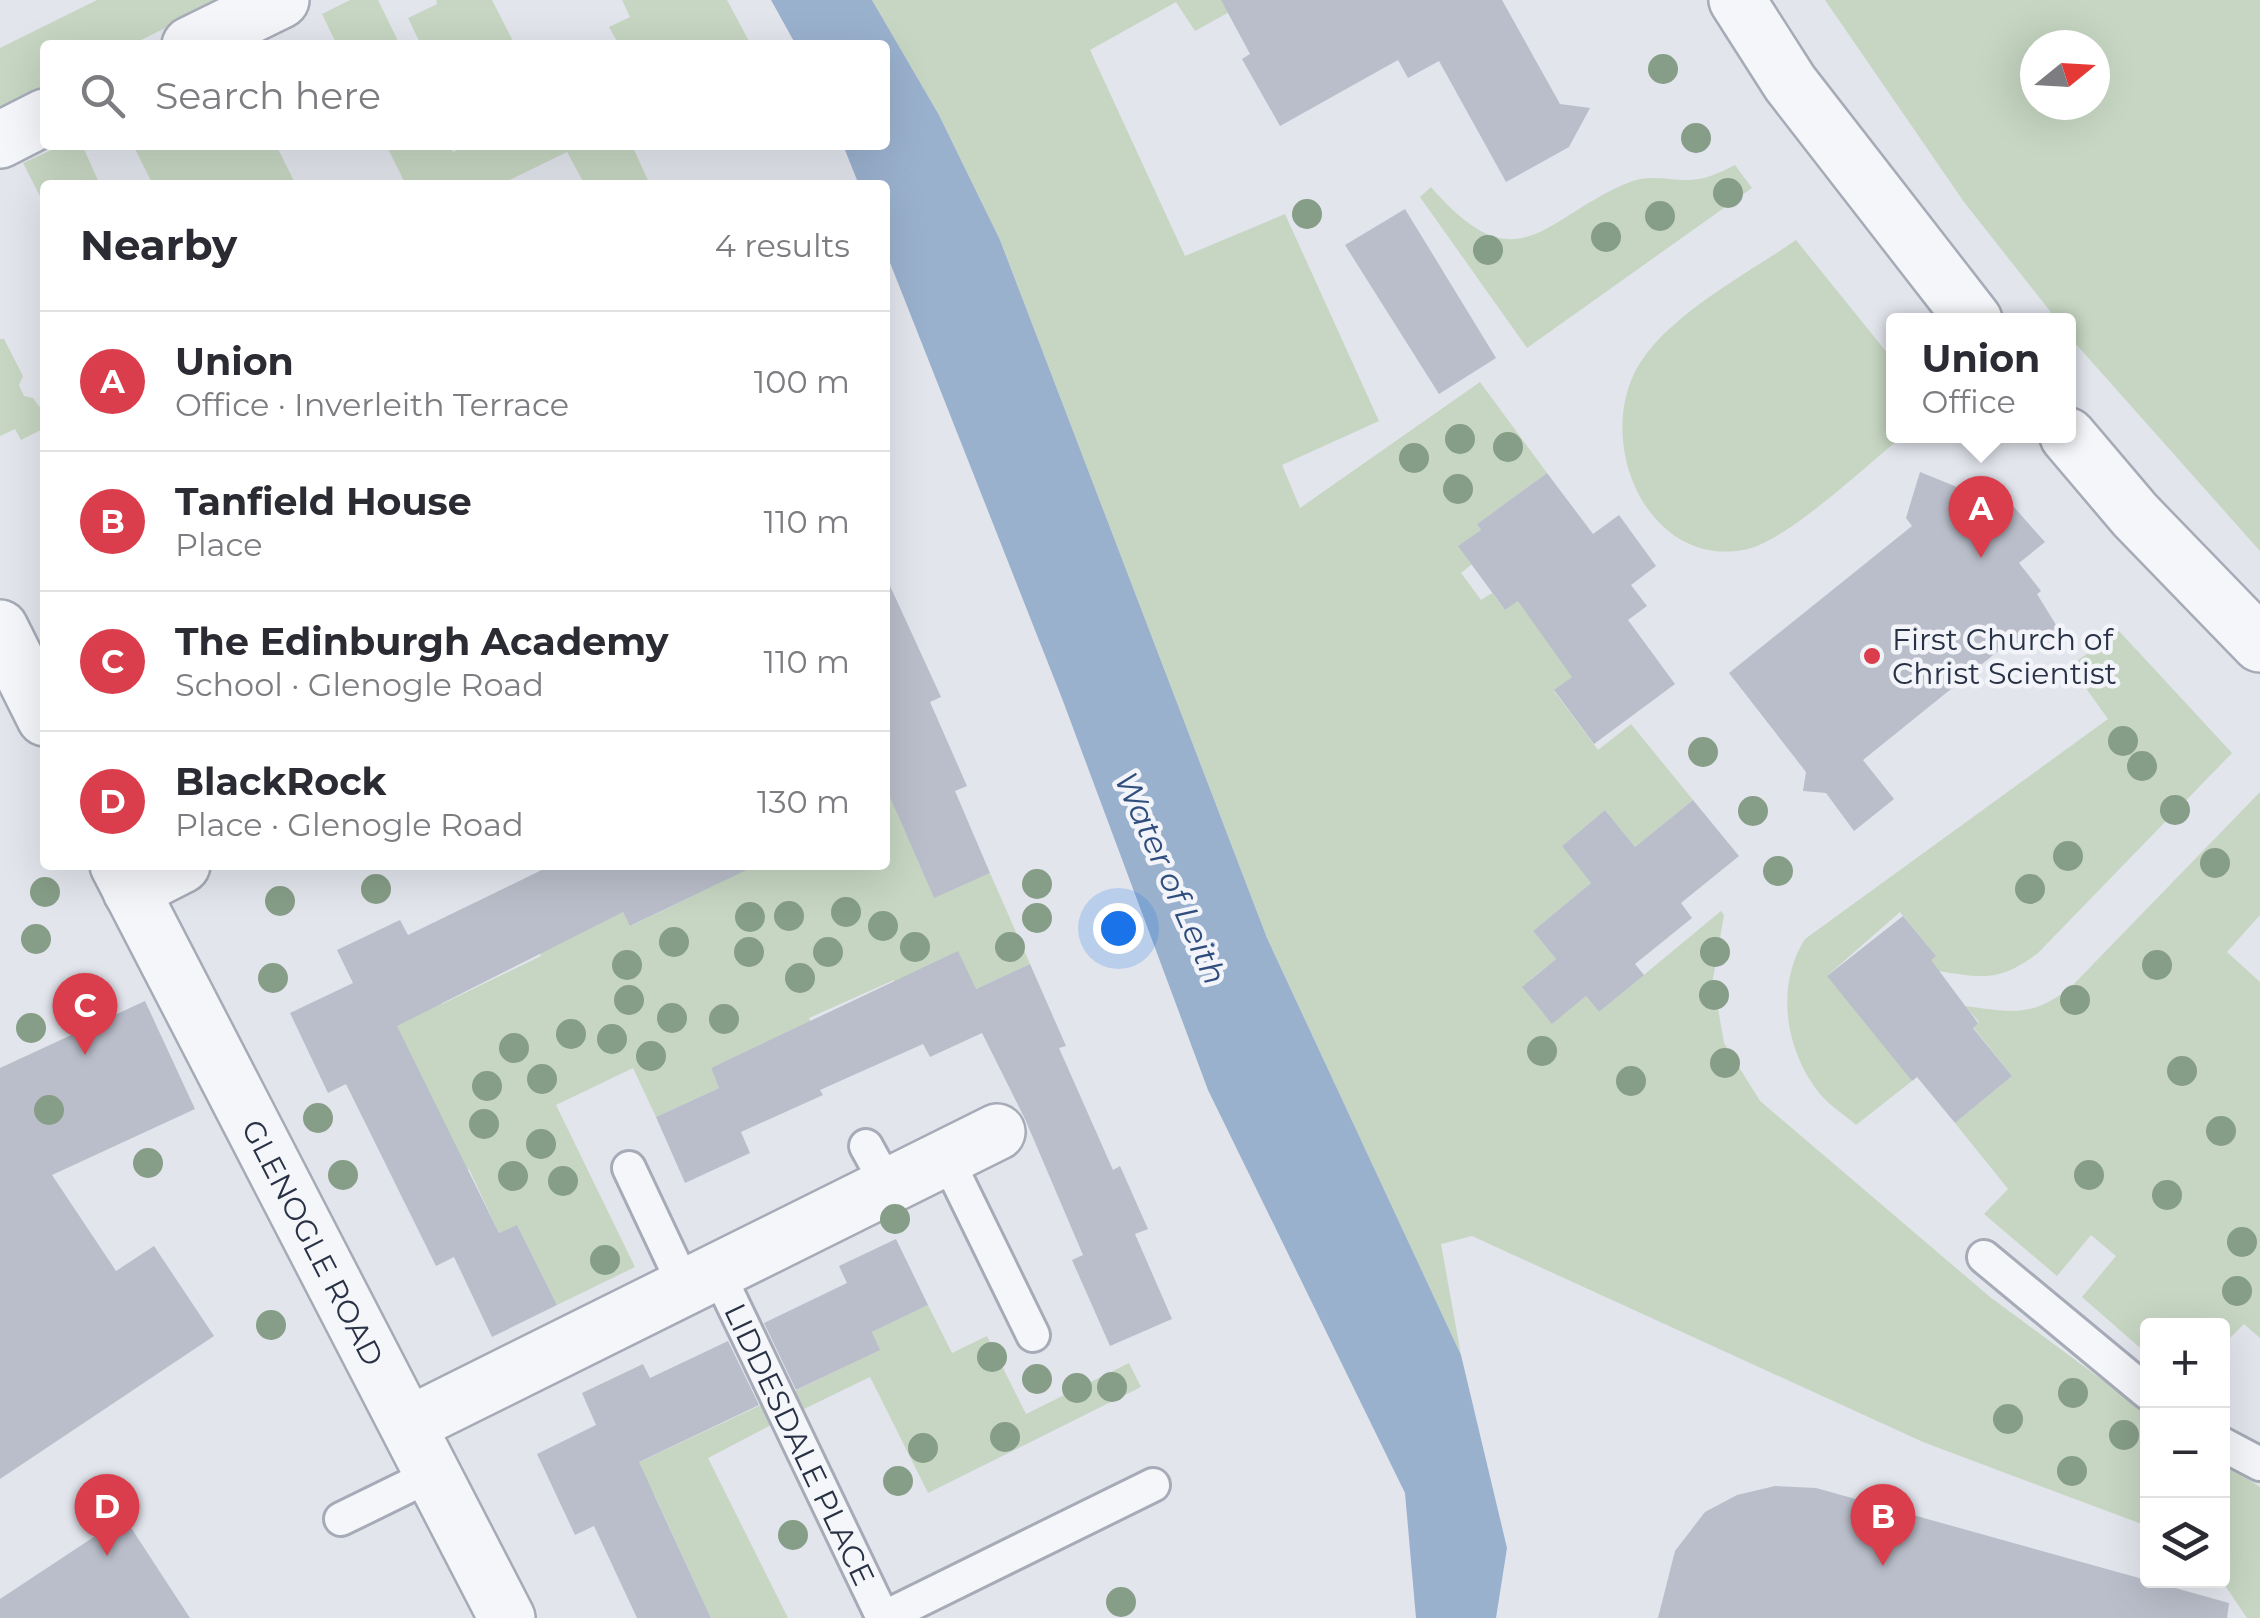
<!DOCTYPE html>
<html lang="en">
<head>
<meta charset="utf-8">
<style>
  body { margin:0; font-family:Montserrat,sans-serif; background:#f2f2f3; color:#2b2b33 }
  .controls { position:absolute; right:30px; bottom:30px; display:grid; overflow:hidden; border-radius:10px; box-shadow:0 10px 40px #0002 }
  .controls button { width:90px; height:90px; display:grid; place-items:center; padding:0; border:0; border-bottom:2px solid #e1e1e2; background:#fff; color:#2b2b33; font:50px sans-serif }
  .compass { position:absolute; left:2020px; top:30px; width:90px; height:90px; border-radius:50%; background:#fff; box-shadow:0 10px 40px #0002; rotate:72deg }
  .you { position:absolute; left:1118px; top:928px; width:35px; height:35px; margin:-25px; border:8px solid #fff; border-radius:50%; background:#1a73e8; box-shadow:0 0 0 15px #1a73e833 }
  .badge { display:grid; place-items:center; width:65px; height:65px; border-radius:50%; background:#da3e4c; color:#fff; font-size:32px; font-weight:700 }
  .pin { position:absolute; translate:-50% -82px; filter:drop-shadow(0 2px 5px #0008) }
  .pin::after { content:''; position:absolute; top:52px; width:35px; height:30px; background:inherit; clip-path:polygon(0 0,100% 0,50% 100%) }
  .popup { position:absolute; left:1886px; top:313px; width:190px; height:130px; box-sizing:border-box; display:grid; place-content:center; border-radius:10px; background:#fff; filter:drop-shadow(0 2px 8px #0005); font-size:32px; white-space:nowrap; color:#7c7c81 }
  .popup b { font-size:38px; color:#2b2b33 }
  .popup::after { content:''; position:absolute; left:50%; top:100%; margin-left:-20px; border:20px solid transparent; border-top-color:#fff }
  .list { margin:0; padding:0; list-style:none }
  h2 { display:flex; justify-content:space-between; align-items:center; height:130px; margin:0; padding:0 40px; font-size:42px }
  h2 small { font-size:32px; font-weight:400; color:#7c7c81 }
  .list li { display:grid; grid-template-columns:65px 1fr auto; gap:30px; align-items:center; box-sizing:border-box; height:140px; padding:0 40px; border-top:2px solid #e1e1e2 }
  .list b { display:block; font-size:38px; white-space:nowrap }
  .list p { margin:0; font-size:32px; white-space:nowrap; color:#7c7c81 }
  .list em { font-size:32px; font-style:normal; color:#7c7c81 }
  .icon { flex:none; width:55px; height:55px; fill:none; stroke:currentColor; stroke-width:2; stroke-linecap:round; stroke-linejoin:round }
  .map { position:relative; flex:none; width:2260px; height:1618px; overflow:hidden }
  .search { position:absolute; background:#fff; box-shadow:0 10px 40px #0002; left:40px; top:40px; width:850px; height:110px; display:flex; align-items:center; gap:25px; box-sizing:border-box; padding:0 35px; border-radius:10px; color:#7c7c81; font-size:38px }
  .panel { position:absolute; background:#fff; box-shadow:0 10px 40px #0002; left:40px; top:180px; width:850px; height:690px; border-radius:10px }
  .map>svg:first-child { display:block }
</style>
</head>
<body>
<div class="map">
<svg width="2260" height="1618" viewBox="0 0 2260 1618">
  <rect width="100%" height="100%" fill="#e2e5ec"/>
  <path fill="#c6d6c2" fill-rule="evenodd" d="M97,0H222L131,45H45V88L0,110V48Z
    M350,0H378L400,45H337L322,14Z
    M436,0H492L515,45H421L408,18L437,4Z
    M622,0H727L751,45H619L609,27L630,17Z
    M872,0H1251L1195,31L1176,2L1090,50L1185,256L1285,214L1379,421L1282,465L1300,508L1480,382L1547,473L1477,524L1481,530L1459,546L1472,564L1461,573L1481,600L1492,593L1505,610L1528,593L1572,677L1554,691L1598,750L1631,724L1693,800L1635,847L1605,810L1563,845L1591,883L1533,931L1556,959L1531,979V998L1543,1013L1561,1016L1586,996L1599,1012L1721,911L1724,915L1713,979L1724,1043L1760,1101L1990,1297L2147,1413V1526L1923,1442L1472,1236L1441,1244L1461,1355L1267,938L1000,240L939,115Z
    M1825,0H2260V551L2075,343L2069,335L2068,320H2057L1964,202ZM2035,45H2095V105H2035Z
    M133,145H276L296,185H153Z
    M386,145H449L453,152L467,145H632L650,185H585L567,152L499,185H406Z
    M60,146L83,147L100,185H45V206L23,163Z
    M1735,165L1752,188L1527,348L1420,197L1431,187C1519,289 1544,216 1630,182C1652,174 1670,181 1691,180C1707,179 1721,172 1735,165Z
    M1796,240L1893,360L1894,436H1903C1866,465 1786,543 1743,550C1648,567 1595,444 1637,368C1666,316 1747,274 1796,240Z
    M0,339H4L23,376L19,385L24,396L33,398L45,414V428L21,440L15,429L0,436Z
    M2119,631L2232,753L2038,953C1999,982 1984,978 1938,971L1929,961L1935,955L1900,912L1828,975L1912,1081L1856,1125C1845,1115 1830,1106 1820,1094C1785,1051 1775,986 1805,939L2108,719L2070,666Z
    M885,754L897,814L934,897L990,873L1030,964L976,989L901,995L894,980L809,1018L838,1082L793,1031L711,1068L719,1088L656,1117L633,1068L556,1105L635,1267L557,1305L517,1225L499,1233L469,1169L404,1201L394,1180L370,1019L433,988L442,1004L541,956L508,886L623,912L631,926L756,865H885Z
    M2260,792V915L2227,952L2260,982V1338L2244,1324L2224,1344L2222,1326H2148L2147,1354L2082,1297L2116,1256L2091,1235L2057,1276L1984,1214L2008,1189L1955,1123L2012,1076L1973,1027L1979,1022L1965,1006C2013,1012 2030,1018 2070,988Z
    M928,1305L952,1353L987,1336L1026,1414L1129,1363L1141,1387L928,1493L870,1377L804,1409L795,1391L879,1350L872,1332Z
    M761,1405L771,1425L708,1458L788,1618H711L655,1496L618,1472Z
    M2223,1463L2260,1487V1618H2247L2222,1581Z"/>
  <path fill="#9ab1ce" d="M771,0H872L939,115L1000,240L1267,938L1461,1355L1507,1548L1496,1618H1416L1405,1493L1208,1090L1063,701L885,250V185H859L843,145H885V45H796Z"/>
  <path fill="#b9beca" d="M1221,0H1502L1560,104L1590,108L1569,147L1506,182L1439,61L1408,78L1398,60L1280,126L1242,59L1250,54Z
    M1405,209L1496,358L1439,394L1345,245Z
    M1920,472L1957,487L1989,525L2013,506L2045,542L2019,563L2041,591L2037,594L2061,633L2012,649L2008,643L1863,760L1894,799L1854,831L1826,793L1803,791L1806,772L1729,673L1912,526L1906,518Z
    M1547,473L1593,534L1619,515L1656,566L1631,585L1647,606L1628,620L1675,684L1594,744L1554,690L1572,677L1518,601L1505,610L1458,546L1481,530L1477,524Z
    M885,575L941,697L930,702L967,786L955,791L990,873L934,898L885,786Z
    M1693,800L1739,856L1681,903L1692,918L1635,964L1644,975L1599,1012L1586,996L1552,1024L1522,987L1556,959L1533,931L1591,883L1562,846L1605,810L1635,847Z
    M552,865H757L630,926L623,912L397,1026L499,1233L517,1225L557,1305L492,1337L454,1257L436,1266L346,1084L328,1093L290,1013L353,983L337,950L400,920L408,935Z
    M1903,916L1936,956L1931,960L1978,1023L1973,1028L2012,1076L1955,1123L1917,1077L1912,1081L1827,976Z
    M958,951L976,989L1030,964L1066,1046L1059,1048L1113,1170L1120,1166L1148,1229L1135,1234L1172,1319L1110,1346L1072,1260L1083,1255L1025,1119L982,1033L930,1057L923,1044L820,1090L823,1095L741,1132L750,1153L685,1183L656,1117L719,1088L711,1068Z
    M145,1001L195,1109L52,1175L116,1271L154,1246L214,1336L0,1479V1068Z
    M896,1239L928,1305L872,1332L880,1350L796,1390L764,1323L847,1283L839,1266Z
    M728,1341L759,1405L639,1462L711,1618H637L594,1526L575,1535L537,1454L596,1425L582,1393L643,1364L650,1378Z
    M1775,1486L1816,1488L2229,1603L2227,1618H1658L1675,1551L1705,1512L1737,1495Z
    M124,1517L190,1618H0V1599Z"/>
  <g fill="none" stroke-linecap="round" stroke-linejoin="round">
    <g stroke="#a6abb7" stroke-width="38">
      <g id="service">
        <path d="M866,1146L888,1186"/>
        <path d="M946,1157L1033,1335"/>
        <path d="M629,1168L685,1287"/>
        <path d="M1984,1257L2148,1393"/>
        <path id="s1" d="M717,1271L883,1618L1153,1485"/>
        <path d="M2222,1444L2260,1464"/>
        <path d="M341,1519L433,1474"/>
      </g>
    </g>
    <g stroke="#a6abb7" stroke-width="60">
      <g id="minor">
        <path d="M1737,0L1790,83L1974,320"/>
        <path d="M190,45L281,0"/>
        <path d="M0,140L45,117"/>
        <path d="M2068,436L2135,515L2260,644"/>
        <path d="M0,628L45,718"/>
        <path id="s2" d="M118,865L507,1618"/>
        <path d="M131,891L182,865"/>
        <path d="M408,1425L997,1132"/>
      </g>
    </g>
    <use href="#service" stroke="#f5f6f9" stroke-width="32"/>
    <use href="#minor" stroke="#f5f6f9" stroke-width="55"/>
  </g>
  <g fill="#869d87">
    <circle cx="1663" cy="69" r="15"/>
    <circle cx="1696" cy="138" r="15"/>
    <circle cx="1728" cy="193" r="15"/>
    <circle cx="1307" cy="214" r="15"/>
    <circle cx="1660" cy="216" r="15"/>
    <circle cx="1606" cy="237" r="15"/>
    <circle cx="1488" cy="250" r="15"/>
    <circle cx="1460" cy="439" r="15"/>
    <circle cx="1508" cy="447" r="15"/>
    <circle cx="1414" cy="458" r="15"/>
    <circle cx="1458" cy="489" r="15"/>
    <circle cx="2123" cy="741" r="15"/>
    <circle cx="1703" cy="752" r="15"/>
    <circle cx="2142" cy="766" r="15"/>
    <circle cx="2175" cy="810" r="15"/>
    <circle cx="1753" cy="811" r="15"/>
    <circle cx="2068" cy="856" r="15"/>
    <circle cx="2215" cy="863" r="15"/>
    <circle cx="1778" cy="871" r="15"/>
    <circle cx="1037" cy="884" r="15"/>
    <circle cx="376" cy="889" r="15"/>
    <circle cx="2030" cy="889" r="15"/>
    <circle cx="45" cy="892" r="15"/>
    <circle cx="280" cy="901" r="15"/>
    <circle cx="846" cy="912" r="15"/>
    <circle cx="789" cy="916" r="15"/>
    <circle cx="750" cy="917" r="15"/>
    <circle cx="1037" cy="918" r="15"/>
    <circle cx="883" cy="926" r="15"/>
    <circle cx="36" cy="939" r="15"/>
    <circle cx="674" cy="942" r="15"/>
    <circle cx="915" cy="947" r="15"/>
    <circle cx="1010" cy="947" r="15"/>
    <circle cx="749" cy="952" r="15"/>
    <circle cx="828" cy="952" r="15"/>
    <circle cx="1715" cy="952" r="15"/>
    <circle cx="627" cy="965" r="15"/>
    <circle cx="2157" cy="965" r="15"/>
    <circle cx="273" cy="978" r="15"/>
    <circle cx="800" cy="978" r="15"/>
    <circle cx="1714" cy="995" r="15"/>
    <circle cx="629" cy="1000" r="15"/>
    <circle cx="2075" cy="1000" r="15"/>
    <circle cx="672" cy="1018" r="15"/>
    <circle cx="724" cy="1019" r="15"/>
    <circle cx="31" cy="1028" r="15"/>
    <circle cx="571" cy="1034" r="15"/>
    <circle cx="612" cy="1039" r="15"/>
    <circle cx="514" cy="1048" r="15"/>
    <circle cx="1542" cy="1051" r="15"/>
    <circle cx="651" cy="1056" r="15"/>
    <circle cx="1725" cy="1063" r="15"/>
    <circle cx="2182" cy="1071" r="15"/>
    <circle cx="542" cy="1079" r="15"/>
    <circle cx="1631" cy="1081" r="15"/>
    <circle cx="487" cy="1086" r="15"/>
    <circle cx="49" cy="1110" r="15"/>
    <circle cx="318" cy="1118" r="15"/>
    <circle cx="484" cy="1124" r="15"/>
    <circle cx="2221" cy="1131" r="15"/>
    <circle cx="541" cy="1144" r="15"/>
    <circle cx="148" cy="1163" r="15"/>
    <circle cx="343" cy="1175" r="15"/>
    <circle cx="2089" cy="1175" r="15"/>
    <circle cx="513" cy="1176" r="15"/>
    <circle cx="563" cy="1181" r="15"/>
    <circle cx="2167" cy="1195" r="15"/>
    <circle cx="895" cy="1219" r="15"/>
    <circle cx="2242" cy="1242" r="15"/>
    <circle cx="605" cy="1260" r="15"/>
    <circle cx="2237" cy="1291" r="15"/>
    <circle cx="271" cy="1325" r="15"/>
    <circle cx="992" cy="1357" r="15"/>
    <circle cx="1037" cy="1379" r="15"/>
    <circle cx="1112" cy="1387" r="15"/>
    <circle cx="1077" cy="1388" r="15"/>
    <circle cx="2073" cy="1393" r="15"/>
    <circle cx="2008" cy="1419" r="15"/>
    <circle cx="2124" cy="1435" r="15"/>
    <circle cx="1005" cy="1437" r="15"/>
    <circle cx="923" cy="1448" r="15"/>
    <circle cx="2072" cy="1471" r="15"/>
    <circle cx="898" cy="1481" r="15"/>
    <circle cx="793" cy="1535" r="15"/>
    <circle cx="1121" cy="1602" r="15"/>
  </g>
  <circle fill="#da3e4c" stroke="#f2f4f9" stroke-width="4" cx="1872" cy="656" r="10"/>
  <g text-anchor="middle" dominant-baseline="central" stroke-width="9" stroke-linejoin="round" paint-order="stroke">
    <g font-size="30" fill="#283145" stroke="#f2f4f9" text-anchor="start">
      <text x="1892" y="639">First Church of<tspan x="1892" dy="34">Christ Scientist</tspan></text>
    </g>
    <g font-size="30" fill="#283145" stroke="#f2f4f9">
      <text stroke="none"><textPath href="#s2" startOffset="425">GLENOGLE ROAD</textPath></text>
      <text stroke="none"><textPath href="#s1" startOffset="192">LIDDESDALE PLACE</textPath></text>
    </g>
    <g font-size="32" font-style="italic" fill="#2f4d7d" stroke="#f2f4f9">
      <text transform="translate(1171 878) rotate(66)">Water of Leith</text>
    </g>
  </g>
</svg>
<div class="controls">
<button>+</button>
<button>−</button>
<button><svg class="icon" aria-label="layers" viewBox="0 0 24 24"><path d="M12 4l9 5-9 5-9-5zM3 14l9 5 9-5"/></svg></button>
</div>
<svg class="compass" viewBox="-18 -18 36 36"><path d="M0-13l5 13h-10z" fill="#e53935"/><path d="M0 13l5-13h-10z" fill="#7c7c81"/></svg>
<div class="you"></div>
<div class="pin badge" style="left:1981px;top:558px">A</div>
<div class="popup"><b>Union</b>Office</div>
<div class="pin badge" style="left:1883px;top:1566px">B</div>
<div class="pin badge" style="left:85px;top:1055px">C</div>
<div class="pin badge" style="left:107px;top:1556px">D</div>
<div class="search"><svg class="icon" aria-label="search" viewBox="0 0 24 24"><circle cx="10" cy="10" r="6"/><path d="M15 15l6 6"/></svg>Search here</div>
<section class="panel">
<h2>Nearby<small>4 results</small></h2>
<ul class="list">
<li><span class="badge">A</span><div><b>Union</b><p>Office · Inverleith Terrace</p></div><em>100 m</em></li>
<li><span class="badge">B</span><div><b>Tanfield House</b><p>Place</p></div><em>110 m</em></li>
<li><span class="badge">C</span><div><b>The Edinburgh Academy</b><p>School · Glenogle Road</p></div><em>110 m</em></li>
<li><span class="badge">D</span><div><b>BlackRock</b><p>Place · Glenogle Road</p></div><em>130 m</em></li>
</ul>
</section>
</div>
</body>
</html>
